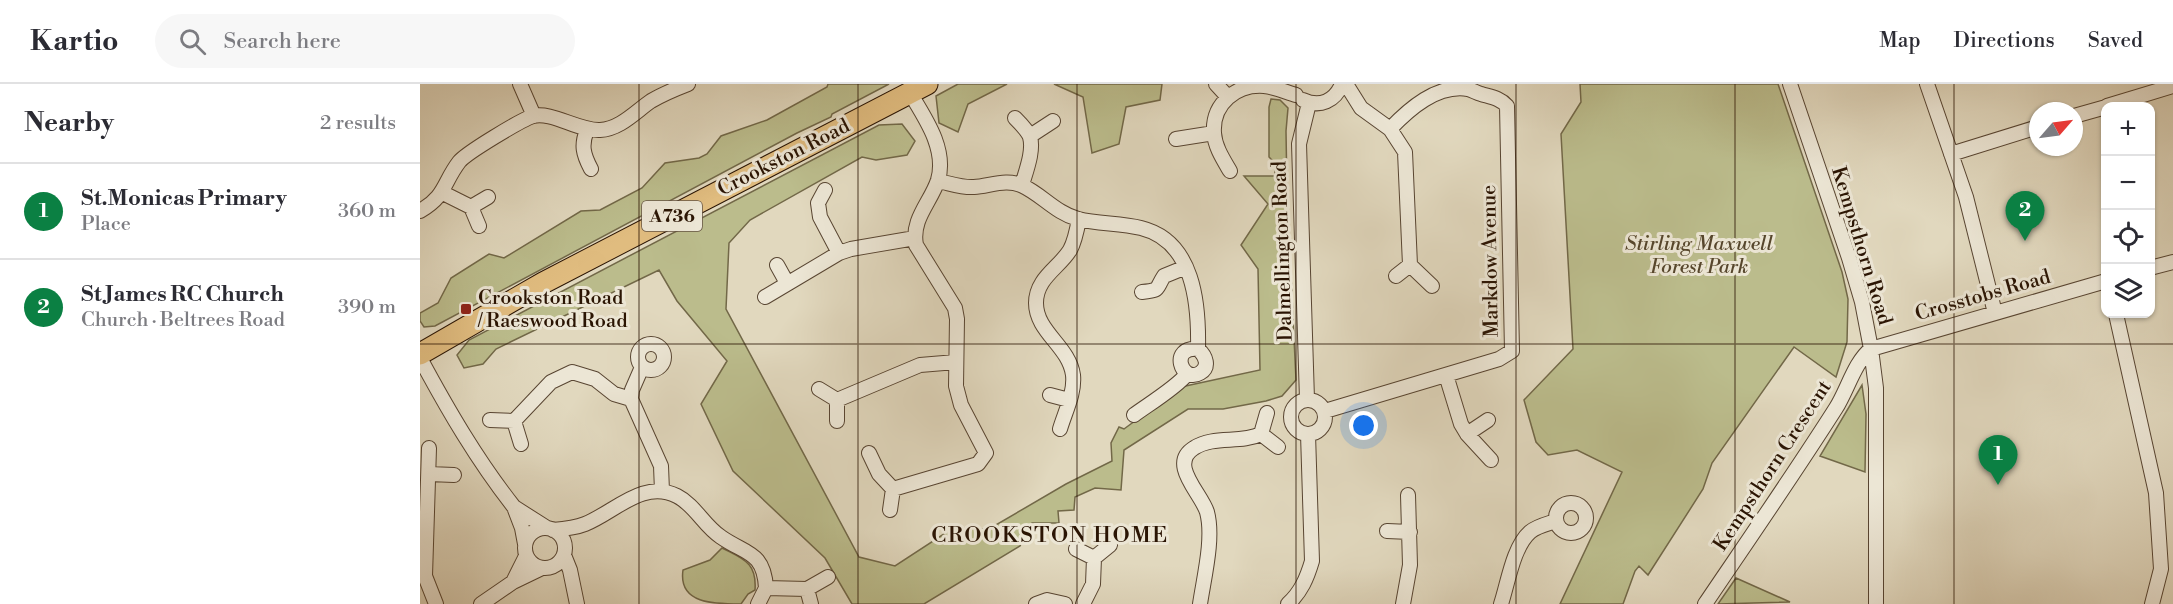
<!DOCTYPE html>
<html lang="en">
<head>
<meta charset="utf-8">
<style>
  body { margin:0; font-family:"Libre Bodoni",serif; background:#f7f7f7; color:#2b2b33 }
  .controls { position:absolute; right:18px; top:18px; display:grid; overflow:hidden; border-radius:12px; box-shadow:0 2px 4px #0004 }
  .controls button { width:54px; height:54px; display:grid; place-items:center; padding:0; border:0; border-bottom:2px solid #e1e1e2; background:#fff; color:#2b2b33; font:30px sans-serif }
  .compass { position:absolute; left:1609px; top:18px; width:54px; height:54px; border-radius:50%; background:#fff; box-shadow:0 2px 4px #0004; rotate:62deg }
  .you { position:absolute; left:944px; top:342px; width:21px; height:21px; margin:-15px; border:4px solid #fff; border-radius:50%; background:#1a73e8; box-shadow:0 0 0 9px #1a73e833 }
  .badge { display:grid; place-items:center; width:39px; height:39px; border-radius:50%; background:#0b8043; color:#fff; font-size:20px; font-weight:700 }
  .pin { position:absolute; translate:-50% -50px; filter:drop-shadow(0 2px 3px #0008) }
  .pin::after { content:''; position:absolute; top:32px; width:21px; height:18px; background:inherit; clip-path:polygon(0 0,100% 0,50% 100%) }
  .list { margin:0; padding:0; list-style:none }
  h2 { display:flex; justify-content:space-between; align-items:center; height:78px; margin:0; padding:0 24px; font-size:26px }
  h2 small { font-size:20px; font-weight:400; color:#7c7c81 }
  .list li { display:grid; grid-template-columns:39px 1fr auto; gap:18px; align-items:center; box-sizing:border-box; height:96px; padding:0 24px; border-top:2px solid #e1e1e2 }
  .list b { display:block; font-size:22px; white-space:nowrap }
  .list p { margin:0; font-size:20px; white-space:nowrap; color:#7c7c81 }
  .list em { font-size:20px; font-style:normal; color:#7c7c81 }
  .icon { flex:none; width:33px; height:33px; fill:none; stroke:currentColor; stroke-width:2; stroke-linecap:round; stroke-linejoin:round }
  .map { position:relative; flex:none; width:1753px; height:520px; overflow:hidden }
  header { display:flex; align-items:center; gap:36px; box-sizing:border-box; height:84px; padding:0 30px; background:#fff; border-bottom:2px solid #e1e1e2 }
  header strong { font-size:28px }
  nav { display:flex; gap:33px; margin-inline-start:auto; font-size:21px }
  .search { width:420px; height:54px; background:#f7f7f7; display:flex; align-items:center; gap:15px; box-sizing:border-box; padding:0 21px; border-radius:33px; color:#7c7c81; font-size:22px }
  main { display:flex }
  aside { flex:1; background:#fff }
  .map>svg:first-child { display:block }
</style>
</head>
<body>
<header>
<strong>Kartio</strong>
<div class="search"><svg class="icon" aria-label="search" viewBox="0 0 24 24"><circle cx="10" cy="10" r="6"/><path d="M15 15l6 6"/></svg>Search here</div>
<nav><a>Map</a><a>Directions</a><a>Saved</a></nav>
</header>
<main>
<aside>
<h2>Nearby<small>2 results</small></h2>
<ul class="list">
<li><span class="badge">1</span><div><b>St.Monicas Primary</b><p>Place</p></div><em>360 m</em></li>
<li><span class="badge">2</span><div><b>St James RC Church</b><p>Church · Beltrees Road</p></div><em>390 m</em></li>
</ul>
</aside>
<div class="map">
<svg width="1753" height="520" viewBox="0 0 1753 520">
  <rect width="100%" height="100%" fill="#e1d8be"/>
  <filter id="stains"><feTurbulence type="fractalNoise" baseFrequency=".00333" numOctaves="4"/><feColorMatrix values="0 0 0 0 .2 0 0 0 0 .09 0 0 0 0 .02 0 0 0 .5 -.17"/></filter>
  <radialGradient id="worn" r=".72"><stop offset=".6" stop-color="#630" stop-opacity="0"/><stop offset="1" stop-color="#630" stop-opacity=".3"/></radialGradient>
  <path fill="#bbbc8c" stroke="#726848" stroke-width="1.5" d="M408,0H469L412,30L411,33L377,49L15,242L4,243L0,237V229L18,219L31,194L69,170L84,174L161,127L180,126L222,104L245,79L279,74L287,70L301,52L347,36L407,3Z
    M538,0H587L548,20L538,48L519,39L516,12Z
    M634,0H742L740,16L706,23L699,60L672,69L663,13Z
    M1160,0H1358L1422,188L1428,215L1427,258L1416,293L1374,263L1292,379L1283,405L1228,491L1219,482L1215,487L1203,520H1140L1202,388L1157,366L1128,371L1116,358L1104,316L1153,265L1141,50L1161,18Z
    M851,15L860,16L868,24L866,47L867,108L876,296L862,312L846,317L803,325H768L704,366L701,406L675,404L655,413L654,426L638,427L639,439H612L600,462L504,520H432L405,474L313,387L281,320L307,277L257,217L239,186L76,265L63,280L44,284L37,271L49,256L459,41L482,40L495,57L487,71L456,76L442,73L330,136L309,159L306,225L439,473L475,482L533,444L569,445L646,400L692,377L691,359L699,343L704,345L761,303L840,286L838,185L821,161L848,120L824,92H855V79L849,73V23Z
    M1442,301L1446,330L1445,388L1400,372Z
    M302,464C323,475 337,478 335,506L328,510L321,520C294,520 258,520 263,486L290,476Z
    M1316,494L1370,518L1298,520Z"/>
  <g fill="none" stroke-linecap="round" stroke-linejoin="round">
    <g stroke="#584532" stroke-width="16">
      <path id="minor" d="M100,0L114,32
        M796,0L807,12
        M926,0L941,24L970,45L985,68L990,181L1012,202
        M1370,0L1429,174L1442,218L1451,265L1456,304V520
        M1507,0L1546,113L1575,229
        M883,16C900,24 915,17 922,0
        M1687,22L1753,2
        M1654,32L1686,23
        M595,34C600,39 608,47 610,53C614,67 606,87 602,101
        M167,46C161,61 163,70 171,85
        M610,52L633,37
        M756,55L794,49
        M1531,70L1618,43
        M810,87C803,75 795,63 794,49C792,19 817,0 844,2C854,3 866,8 876,11
        M518,97C529,99 542,104 554,103C570,102 587,94 603,102C622,111 636,129 658,135C678,140 700,139 721,144C774,157 779,220 778,265C786,272 790,283 780,289C761,300 749,262 778,265
        M405,106L398,119L400,133L419,169
        M23,109L51,123L59,142
        M51,123L68,113
        M0,127C26,112 23,99 39,78C46,69 101,36 113,32C131,27 159,47 180,46C200,45 215,28 231,17C243,10 255,5 268,0
        M357,181L367,199
        M1730,184L1753,178
        M976,192L990,181
        M722,208C741,206 735,206 744,192L766,183
        M345,213L419,169L431,165L495,154
        M1696,230L1736,409L1741,485L1732,520
        M218 273a13 13 0 1 1 26 0a13 13 0 1 1-26 0Z
        M0,274C28,326 57,376 94,423
        M1026,291L1041,340L1047,350L1071,376
        M399,305L417,316V337
        M630,311L649,316
        M211,315L212,306L222,283
        M887,315L879,60L889,19
        M871 333a17 17 0 1 1 34 0a17 17 0 1 1-34 0Z
        M417,316L500,281L536,278
        M905,327L1079,275L1092,267L1087,22C1080,14 1071,13 1061,10C1057,9 1052,6 1048,5C1017,0 989,25 970,45
        M714,331C729,320 757,303 767,290
        M70,336L94,337L101,360
        M94,337L131,298L152,288L175,295L194,310L211,315L241,382L242,407
        M640,345C645,328 655,309 653,291C649,262 616,248 616,219C616,194 639,184 650,166C655,157 657,146 659,135
        M841,350L858,363
        M1047,350L1068,336
        M9,364L5,492L16,520
        M449,369L459,390L473,405L558,380L566,369L541,321L536,302L537,235L535,224L496,161C491,135 511,118 518,96C527,65 505,34 490,9
        M9,390L34,391
        M1136 434a15 15 0 1 1 30 0a15 15 0 1 1-30 0Z
        M470,426L473,405
        M105 464a20 20 0 1 1 40 0a20 20 0 1 1-40 0Z
        M133,446C144,445 155,444 165,440C195,428 223,395 257,412C275,421 284,442 301,453C325,470 344,467 346,504L387,505L408,493
        M967,447L990,448
        M105,460L102,444L94,423L127,444
        M656,465L674,474L690,461
        M144,471L150,486L157,520
        M106,472L93,498L122,484
        M387,505L391,520
        M61,520L93,498
        M338,520L346,504
        M616,520L627,516L645,520
        M663,520L673,500L674,474
        M780,520C784,493 794,454 787,428C781,409 748,380 774,364C794,351 820,360 841,350L847,329
        M868,520C881,508 887,494 892,477L888,350
        M983,520L990,481L988,411
        M1081,520C1088,499 1093,463 1110,448C1117,442 1127,440 1136,437
        M1285,520C1329,455 1374,390 1416,324C1427,307 1435,277 1451,265L1686,197"/>
    </g>
    <g stroke="#2a1403" stroke-width="23">
      <path id="primary" d="M0,270L123,199L507,0"/>
    </g>
    <use href="#minor" stroke="#ece6d5" stroke-width="14"/>
    <use href="#primary" stroke="#e0bc7f" stroke-width="21"/>
  </g>
  <path fill="none" stroke="#2a1403" stroke-width="1.5" stroke-opacity="0.55" d="M219,0V520M438,0V520M657,0V520M876,0V520M1096,0V520M1315,0V520M1534,0V520M0,260H1753"/>
  <rect fill="#8f2418" stroke="#ece6d5" stroke-width="2" x="40" y="219" width="12" height="12" rx="3"/>
  <g text-anchor="middle" dominant-baseline="central" stroke-width="6" stroke-linejoin="round" paint-order="stroke">
    <rect fill="#ece6d5" stroke="#645342" stroke-width="1.5" x="222" y="117" width="60" height="30" rx="4.5"/>
    <g font-size="18" font-weight="bold" fill="#2a1403">
      <text x="252" y="132">A736</text>
    </g>
    <g font-size="20" fill="#2a1403" stroke="#ece6d5">
      <text transform="translate(364 74) rotate(-27)">Crookston Road</text>
      <text transform="translate(1441 162) rotate(73)">Kempsthorn Road</text>
      <text transform="translate(863 167) rotate(-92)">Dalmellington Road</text>
      <text transform="translate(1071 177) rotate(-91)">Markdow Avenue</text>
      <text transform="translate(1563 212) rotate(-16)">Crosstobs Road</text>
      <text transform="translate(1353 382) rotate(-57)">Kempsthorn Crescent</text>
    </g>
    <g font-size="20" font-style="italic" fill="#56462c" stroke="#ece6d5">
      <text x="1279" y="160">Stirling Maxwell<tspan x="1279" dy="23">Forest Park</tspan></text>
    </g>
    <g font-size="20" fill="#2a1403" stroke="#ece6d5" text-anchor="start">
      <text x="58" y="214">Crookston Road<tspan x="58" dy="23">/ Raeswood Road</tspan></text>
    </g>
    <g font-size="22" letter-spacing="1.5" fill="#2a1403" stroke="#ece6d5">
      <text x="630" y="451">CROOKSTON HOME</text>
    </g>
  </g>
  <rect width="100%" height="100%" filter="url(#stains)"/>
  <rect width="100%" height="100%" fill="url(#worn)"/>
</svg>
<div class="controls">
<button>+</button>
<button>−</button>
<button><svg class="icon" aria-label="locate" viewBox="0 0 24 24"><circle cx="12" cy="12" r="6"/><path d="M12 2v4M12 18v4M2 12h4M18 12h4"/></svg></button>
<button><svg class="icon" aria-label="layers" viewBox="0 0 24 24"><path d="M12 4l9 5-9 5-9-5zM3 14l9 5 9-5"/></svg></button>
</div>
<svg class="compass" viewBox="-18 -18 36 36"><path d="M0-13l5 13h-10z" fill="#e53935"/><path d="M0 13l5-13h-10z" fill="#7c7c81"/></svg>
<div class="you"></div>
<div class="pin badge" style="left:1578px;top:401px">1</div>
<div class="pin badge" style="left:1605px;top:157px">2</div>
</div>
</main>
</body>
</html>
